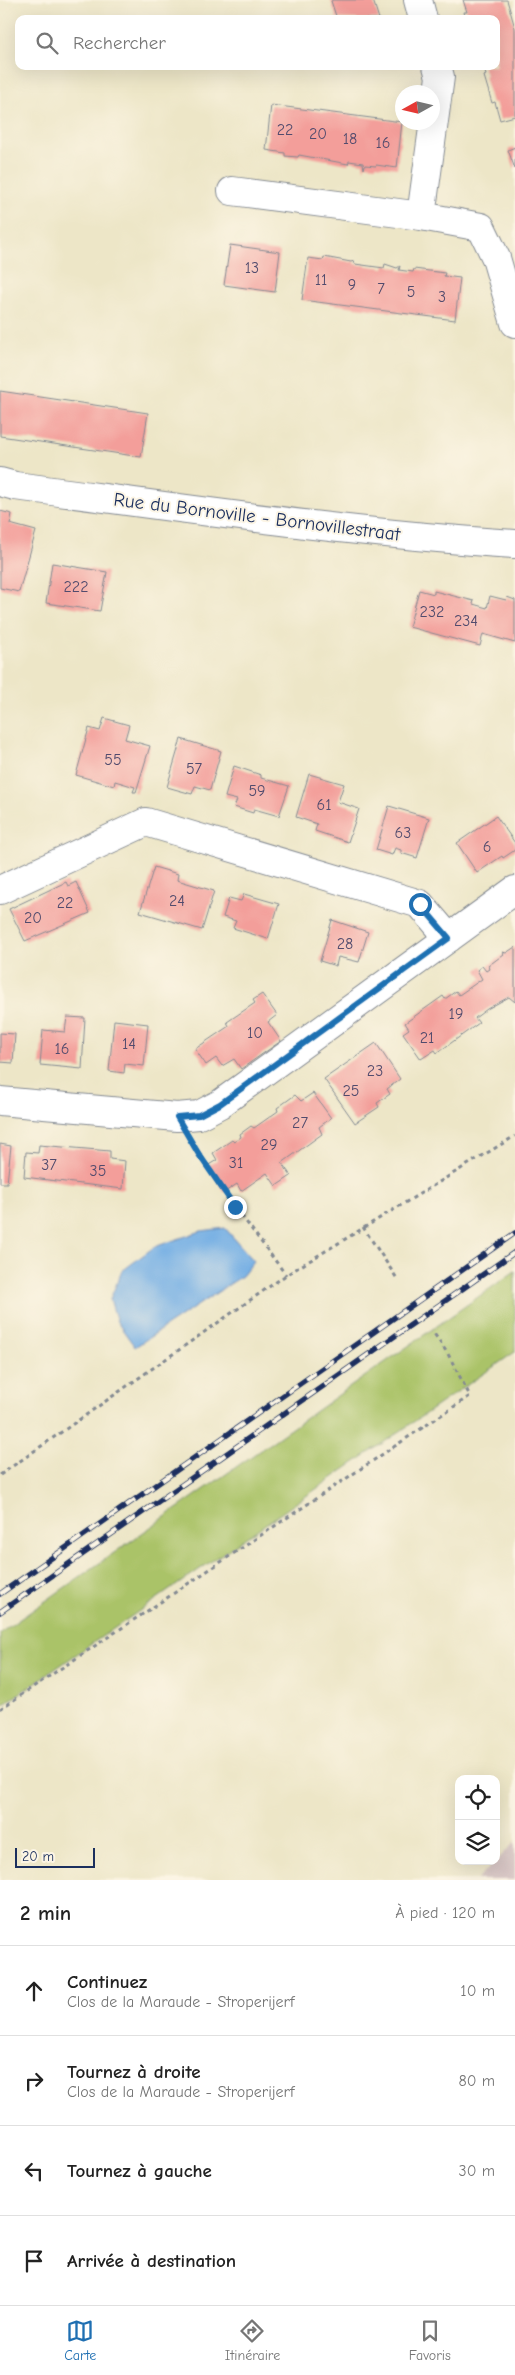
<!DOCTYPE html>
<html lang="fr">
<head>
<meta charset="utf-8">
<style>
  body { margin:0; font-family:"Comic Neue",sans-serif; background:#f2f2f2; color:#222 }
  .controls { position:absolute; right:15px; bottom:15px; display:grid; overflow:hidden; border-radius:10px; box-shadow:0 5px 20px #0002 }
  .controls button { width:45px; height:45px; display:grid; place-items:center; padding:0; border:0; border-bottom:1px solid #e0e0e0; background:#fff; color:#222; font:25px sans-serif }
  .compass { position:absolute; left:395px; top:85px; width:45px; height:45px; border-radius:50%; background:#fff; box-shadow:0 5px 20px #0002; rotate:262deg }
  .scale { position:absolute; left:15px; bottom:12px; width:80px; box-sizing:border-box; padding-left:5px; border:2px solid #1b2f5e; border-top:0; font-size:14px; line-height:18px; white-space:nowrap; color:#1b2f5e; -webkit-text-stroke:4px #fcf5e5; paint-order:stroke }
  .stop { position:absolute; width:15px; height:15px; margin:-11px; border:4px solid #1f6fb2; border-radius:50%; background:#fff }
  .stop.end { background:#1f6fb2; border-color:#fff; box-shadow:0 1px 5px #0008 }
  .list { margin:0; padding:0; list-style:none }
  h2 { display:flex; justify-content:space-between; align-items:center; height:65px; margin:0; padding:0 20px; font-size:21px }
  h2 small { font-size:16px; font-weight:400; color:#767676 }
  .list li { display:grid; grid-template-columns:32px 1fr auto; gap:15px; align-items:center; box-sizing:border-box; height:90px; padding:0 20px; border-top:1px solid #e0e0e0 }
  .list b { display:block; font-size:19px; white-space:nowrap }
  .list p { margin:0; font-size:16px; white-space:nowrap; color:#767676 }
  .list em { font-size:16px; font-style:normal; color:#767676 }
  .icon { flex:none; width:28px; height:28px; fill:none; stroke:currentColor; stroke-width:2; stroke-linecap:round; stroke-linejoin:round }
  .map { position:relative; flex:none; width:515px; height:1880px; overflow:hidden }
  .search { position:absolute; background:#fff; box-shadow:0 5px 20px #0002; left:15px; right:15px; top:15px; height:55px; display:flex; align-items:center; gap:12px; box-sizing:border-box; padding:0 18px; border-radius:10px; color:#767676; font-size:19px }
  .sheet { height:425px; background:#fff }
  nav { display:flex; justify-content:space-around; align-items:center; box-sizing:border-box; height:70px; border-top:1px solid #e0e0e0; background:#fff; font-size:14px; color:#767676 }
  nav a { display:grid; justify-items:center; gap:2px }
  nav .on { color:#1f6fb2 }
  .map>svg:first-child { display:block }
</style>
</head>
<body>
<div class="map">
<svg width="515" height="1880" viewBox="0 0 515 1880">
  <rect width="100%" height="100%" fill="#fcf5e5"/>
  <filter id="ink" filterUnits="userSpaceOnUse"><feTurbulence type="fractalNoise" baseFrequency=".02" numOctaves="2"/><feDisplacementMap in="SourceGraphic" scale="10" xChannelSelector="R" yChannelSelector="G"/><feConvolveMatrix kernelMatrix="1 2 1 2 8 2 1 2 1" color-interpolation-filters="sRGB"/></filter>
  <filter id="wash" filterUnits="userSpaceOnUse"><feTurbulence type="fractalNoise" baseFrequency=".0096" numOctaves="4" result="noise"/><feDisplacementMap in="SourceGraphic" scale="20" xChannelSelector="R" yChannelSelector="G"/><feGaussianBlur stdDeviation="1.12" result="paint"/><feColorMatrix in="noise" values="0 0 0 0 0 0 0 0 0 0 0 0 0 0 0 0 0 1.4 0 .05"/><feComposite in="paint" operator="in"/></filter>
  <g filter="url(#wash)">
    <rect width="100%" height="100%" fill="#ede6c7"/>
    <path fill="#d2bfc0" d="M515,1842V1880H477Z"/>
    <path fill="#aac368" stroke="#627963" d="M515,1271V1352L0,1707V1633Z"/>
    <path fill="#73aee4" stroke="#476ea1" d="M225,1228L254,1261L242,1276L135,1347L117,1322L110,1299L122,1271L154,1247L201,1231Z"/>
    <g id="blocks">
      <path fill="#f39e9a" d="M333,0H373L379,19H337L331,1Z
        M463,0H507L515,28V116L500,120L495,102L492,103L484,76L486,75L483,66H496V19H466L464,12H467Z
        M271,105L402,122L397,168L376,165V166L365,165L364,169L363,163L349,161L348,164L299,155L298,157L285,156V153L266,150Z
        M515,147V169L508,150Z
        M230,245L280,252L275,292L224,285Z
        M324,257L351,262L354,261L355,264L384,268L385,264L397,268L400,266L399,270L413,272L414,269L445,273L444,276L460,278L455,320L302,300L308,258L323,260Z
        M0,391L148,413L141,457L0,436Z
        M0,511L12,514L10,524L36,531L19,592L0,588Z
        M52,563L107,572L100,611L46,603Z
        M419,590L434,594V591L474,601L473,604L487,608L490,596L506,600L507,597L515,600V643L483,634L480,646L409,627Z
        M104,718L129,725L125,739L150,746L136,792H133L135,787L115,781L114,786L76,775L89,728L100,731Z
        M181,739L221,751L210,790L195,786L192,794L167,787Z
        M234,766L261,775V778L289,786L279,816L254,809L253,813L234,807L237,800L225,797Z
        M309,774L344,784L338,802L359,809L348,842L315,831L317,824L296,817Z
        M389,806L429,818L417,858L401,853V850L395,848L392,855L376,850Z
        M496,816L515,843V850L503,858L502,856L477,873L457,843Z
        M154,867L178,874L177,880L214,891L202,930L140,912Z
        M66,882L68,886L76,882L90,913L25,941L9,909Z
        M244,894L279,904L268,939L233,928L236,921L223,917L229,898L241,901Z
        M332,920L368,932L359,962L338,957L336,966L320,961Z
        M515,947V1002L509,997L487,1009L475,1018L479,1023L437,1053L435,1050L421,1059L403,1033L409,1029L405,1023L443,996L445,999L456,991L459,995L482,979L477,970L482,966L486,971L489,969L488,966L504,954L503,952L506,953Z
        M262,994L277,1015L268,1022L281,1041L241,1069L234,1059L222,1066L216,1058L206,1065L195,1049L229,1026L227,1022L255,1003L253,1000Z
        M67,1017L85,1018L82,1069L40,1065L43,1030L65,1032Z
        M114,1020L148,1024L144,1066L125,1064L124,1073L109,1071Z
        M0,1033L15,1034L13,1063L0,1062Z
        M376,1043L400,1079L387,1089L390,1094L377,1103L379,1107L355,1123L324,1079Z
        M313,1093L331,1118L319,1127L322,1134L282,1163L291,1176L276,1186L267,1173L241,1191L237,1184L225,1192L207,1166L217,1160L213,1153L232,1140L234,1142L241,1137L240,1134L251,1126L254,1128L271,1116L278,1111L277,1108L295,1095L301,1101Z
        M0,1144L11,1146L7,1183H0Z
        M39,1145L110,1151V1159L125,1161L123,1189L24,1177L26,1152L38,1153Z"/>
    </g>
  </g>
  <g filter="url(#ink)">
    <use href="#blocks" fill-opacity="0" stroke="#848a92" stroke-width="1"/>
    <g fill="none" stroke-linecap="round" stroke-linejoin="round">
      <g stroke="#848a92" stroke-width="30">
        <path id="minor" d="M418,0L423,19
          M232,191L421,216L481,227L496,258L515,323
          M421,216L440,77L437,66
          M0,482L15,486C181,508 348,533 515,544
          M0,890L146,822L420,904L449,938
          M0,1101L177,1117L199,1115L220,1104L515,890"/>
      </g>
      <path stroke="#848a92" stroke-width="3" stroke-dasharray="4 4" stroke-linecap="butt" d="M192,1143L235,1207L286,1275
        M363,1227L398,1280
        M0,1475L286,1275L515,1136
        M0,1709L470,1396L448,1354L433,1332"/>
      <use href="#minor" stroke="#fff" stroke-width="28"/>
      <g stroke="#1b2f5e" stroke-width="5.5">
        <path id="rail" d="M0,1594L515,1233
          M0,1612L515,1252"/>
      </g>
      <use href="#rail" stroke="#fcf5e5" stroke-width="4" stroke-dasharray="11" stroke-linecap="butt"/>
    </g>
  </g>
  <g fill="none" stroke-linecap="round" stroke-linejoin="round" filter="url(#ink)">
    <path stroke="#1f6fb2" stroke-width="6" d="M235,1207L198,1153L177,1117L199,1115L220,1104L449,938L420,904"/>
  </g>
  <g text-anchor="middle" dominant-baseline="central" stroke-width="4" stroke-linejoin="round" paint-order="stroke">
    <g font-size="16" fill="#514b6d">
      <text x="285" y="130">22</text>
      <text x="318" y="134">20</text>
      <text x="350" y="139">18</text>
      <text x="383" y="143">16</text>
      <text x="252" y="268">13</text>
      <text x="321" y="280">11</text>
      <text x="352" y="285">9</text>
      <text x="381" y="289">7</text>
      <text x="411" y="292">5</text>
      <text x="442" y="297">3</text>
      <text x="76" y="587">222</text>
      <text x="432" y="612">232</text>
      <text x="466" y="621">234</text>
      <text x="113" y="760">55</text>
      <text x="194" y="769">57</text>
      <text x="257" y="791">59</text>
      <text x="324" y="805">61</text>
      <text x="403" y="833">63</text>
      <text x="487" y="847">6</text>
      <text x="177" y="901">24</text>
      <text x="65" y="903">22</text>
      <text x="33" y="918">20</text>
      <text x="345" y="944">28</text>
      <text x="456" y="1014">19</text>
      <text x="255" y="1033">10</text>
      <text x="427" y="1038">21</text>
      <text x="129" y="1044">14</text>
      <text x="62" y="1049">16</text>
      <text x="375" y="1071">23</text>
      <text x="351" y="1091">25</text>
      <text x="300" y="1123">27</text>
      <text x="269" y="1145">29</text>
      <text x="236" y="1163">31</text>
      <text x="49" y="1165">37</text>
      <text x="98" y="1171">35</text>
    </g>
    <g font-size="19" fill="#1b2f5e" stroke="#fcf5e5">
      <text transform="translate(257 517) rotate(7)">Rue du Bornoville - Bornovillestraat</text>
    </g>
  </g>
</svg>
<div class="controls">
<button><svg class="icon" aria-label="locate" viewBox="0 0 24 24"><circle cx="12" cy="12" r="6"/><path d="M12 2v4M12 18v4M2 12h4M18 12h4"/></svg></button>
<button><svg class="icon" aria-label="layers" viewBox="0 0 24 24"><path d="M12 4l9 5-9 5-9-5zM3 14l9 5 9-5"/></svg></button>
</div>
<svg class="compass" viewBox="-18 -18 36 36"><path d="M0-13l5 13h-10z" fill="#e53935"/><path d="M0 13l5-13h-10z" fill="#767676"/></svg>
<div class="scale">20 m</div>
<div class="stop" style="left:420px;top:904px"></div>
<div class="stop end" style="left:235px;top:1207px"></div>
<div class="search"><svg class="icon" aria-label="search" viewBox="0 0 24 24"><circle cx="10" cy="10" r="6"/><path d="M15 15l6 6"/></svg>Rechercher</div>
</div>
<section class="sheet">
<h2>2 min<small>À pied · 120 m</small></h2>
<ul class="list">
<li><svg class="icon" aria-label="ahead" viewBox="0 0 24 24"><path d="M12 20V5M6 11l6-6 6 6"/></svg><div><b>Continuez</b><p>Clos de la Maraude - Stroperijerf</p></div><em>10 m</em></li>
<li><svg class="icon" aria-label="right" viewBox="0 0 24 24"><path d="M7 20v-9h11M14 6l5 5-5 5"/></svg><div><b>Tournez à droite</b><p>Clos de la Maraude - Stroperijerf</p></div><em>80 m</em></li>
<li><svg class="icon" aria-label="left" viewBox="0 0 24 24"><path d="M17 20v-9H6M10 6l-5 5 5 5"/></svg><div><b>Tournez à gauche</b></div><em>30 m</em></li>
<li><svg class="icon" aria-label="arrive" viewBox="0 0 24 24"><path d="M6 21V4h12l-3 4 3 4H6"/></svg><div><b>Arrivée à destination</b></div></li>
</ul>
</section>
<nav>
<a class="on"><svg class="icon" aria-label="map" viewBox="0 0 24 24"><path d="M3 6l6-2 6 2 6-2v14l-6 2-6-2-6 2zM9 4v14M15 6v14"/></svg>Carte</a>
<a><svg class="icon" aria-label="directions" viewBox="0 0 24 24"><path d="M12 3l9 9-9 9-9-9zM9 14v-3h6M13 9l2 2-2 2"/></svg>Itinéraire</a>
<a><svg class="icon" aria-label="saved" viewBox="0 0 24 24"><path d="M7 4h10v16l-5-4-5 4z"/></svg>Favoris</a>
</nav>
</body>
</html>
